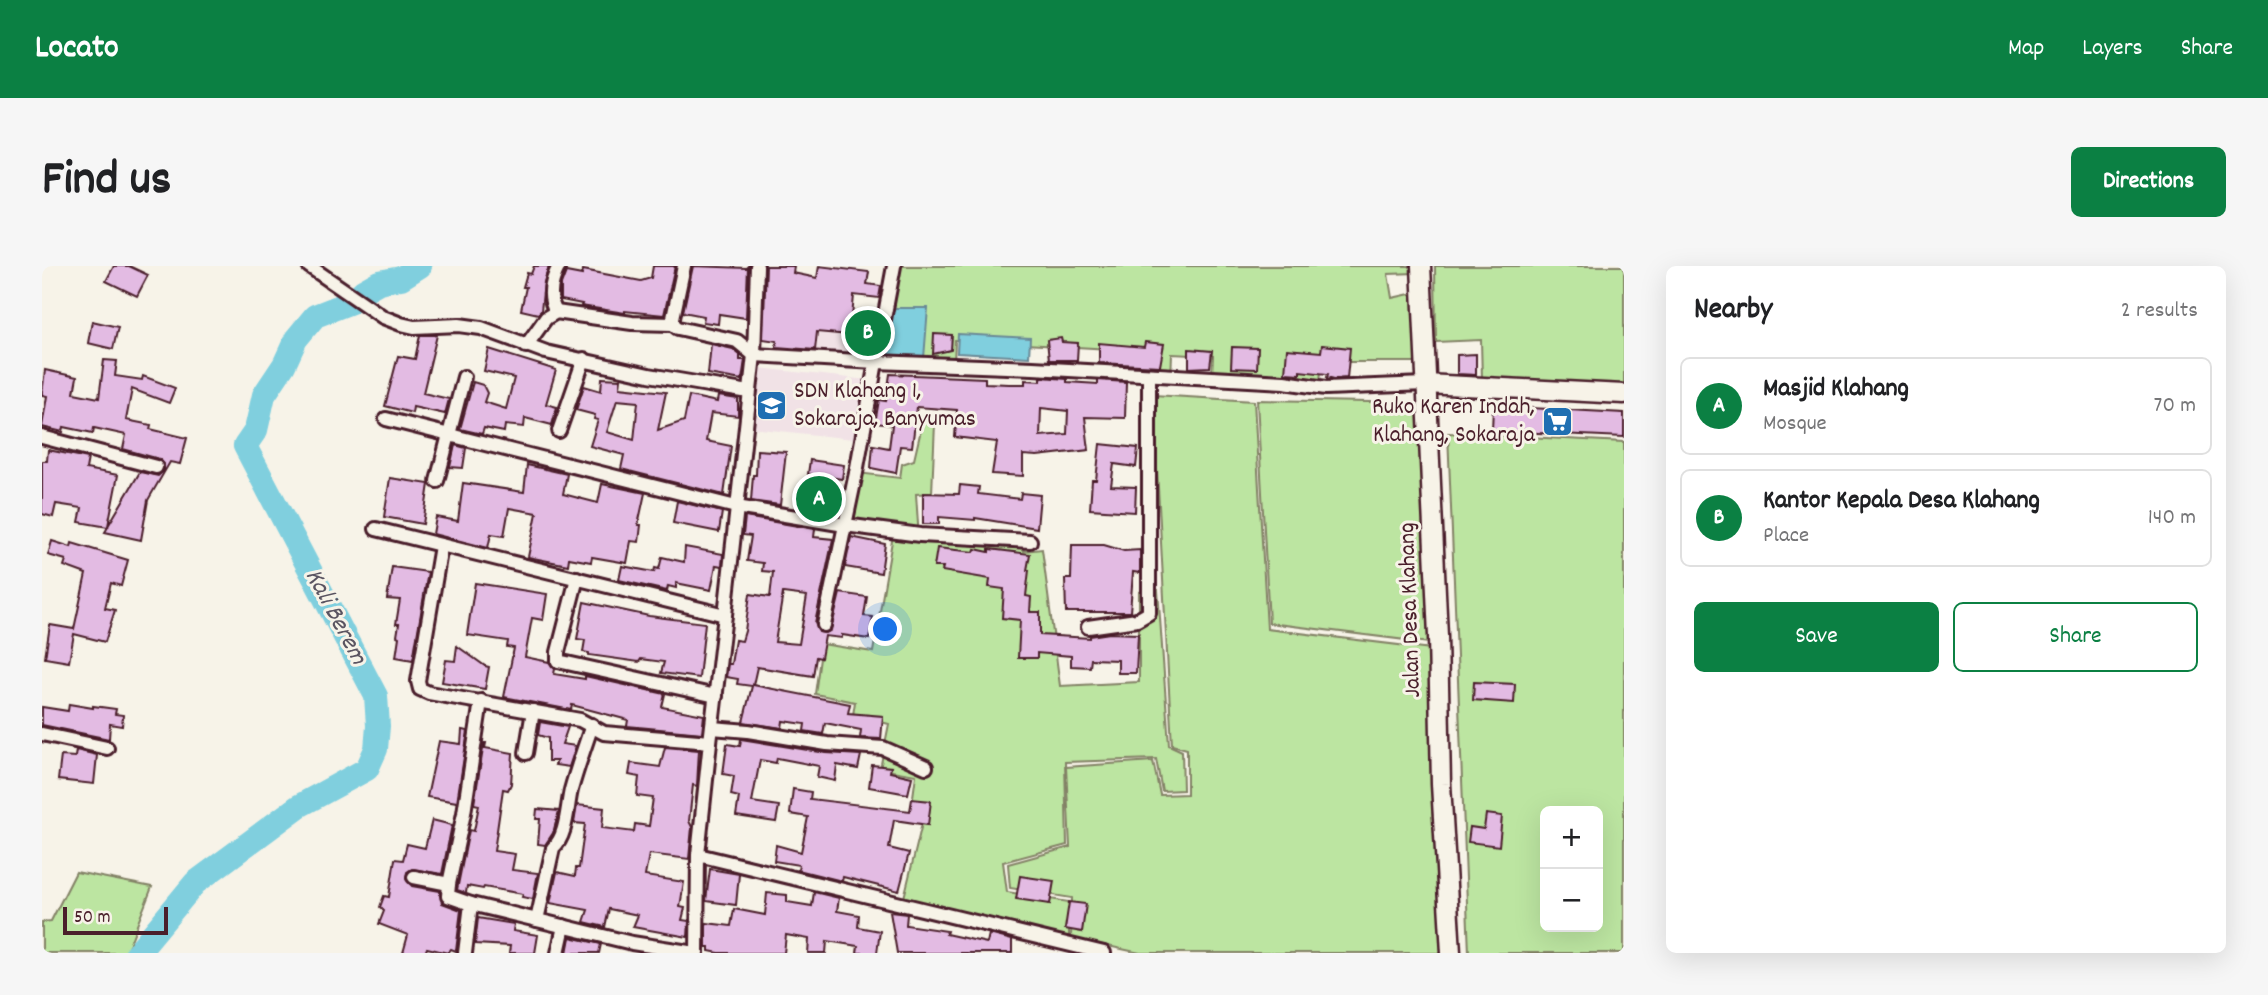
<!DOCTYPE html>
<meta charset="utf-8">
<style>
body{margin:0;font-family:Dekko,sans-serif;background:#f6f6f6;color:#202124}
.controls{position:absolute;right:21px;bottom:21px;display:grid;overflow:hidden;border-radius:10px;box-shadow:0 7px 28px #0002}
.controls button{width:63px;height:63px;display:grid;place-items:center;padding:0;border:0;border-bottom:2px solid #e0e0e0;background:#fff;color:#202124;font:35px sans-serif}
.scale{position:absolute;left:21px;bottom:18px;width:105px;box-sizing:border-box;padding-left:7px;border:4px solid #4a1f2b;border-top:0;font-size:19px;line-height:24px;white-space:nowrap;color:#4a1f2b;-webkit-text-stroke:5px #f7f3e8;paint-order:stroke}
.you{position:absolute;left:844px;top:364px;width:24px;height:24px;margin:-18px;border:5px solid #fff;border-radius:50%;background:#1a73e8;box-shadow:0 0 0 10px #1a73e833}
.badge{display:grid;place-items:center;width:46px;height:46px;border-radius:50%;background:#0b8043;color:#fff;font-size:23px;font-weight:700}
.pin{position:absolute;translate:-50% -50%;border:4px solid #fff;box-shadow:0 2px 7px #0006}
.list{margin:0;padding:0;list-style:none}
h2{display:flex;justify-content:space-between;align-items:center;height:91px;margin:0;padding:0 28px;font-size:30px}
h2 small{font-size:23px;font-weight:400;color:#757577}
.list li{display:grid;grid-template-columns:46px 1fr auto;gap:21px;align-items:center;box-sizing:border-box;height:98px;margin:0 14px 14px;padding:0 14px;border:2px solid #e0e0e0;border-radius:10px}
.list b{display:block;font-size:26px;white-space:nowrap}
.list p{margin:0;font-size:23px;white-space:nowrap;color:#757577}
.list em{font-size:23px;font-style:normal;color:#757577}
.actions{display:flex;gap:14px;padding:21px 28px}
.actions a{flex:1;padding:16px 0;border:2px solid #0b8043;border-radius:10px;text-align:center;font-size:24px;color:#0b8043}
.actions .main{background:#0b8043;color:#fff}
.map{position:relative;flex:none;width:1582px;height:687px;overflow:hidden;border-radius:10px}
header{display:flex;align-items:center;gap:42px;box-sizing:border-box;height:98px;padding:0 35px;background:#0b8043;color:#fff}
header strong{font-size:33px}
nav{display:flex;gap:38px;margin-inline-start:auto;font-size:24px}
.intro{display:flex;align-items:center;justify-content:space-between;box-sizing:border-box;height:168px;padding:0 42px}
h1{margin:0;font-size:49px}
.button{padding:18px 32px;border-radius:10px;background:#0b8043;color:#fff;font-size:24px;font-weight:700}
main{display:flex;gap:42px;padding:0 42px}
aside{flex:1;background:#fff;border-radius:10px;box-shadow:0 7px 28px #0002}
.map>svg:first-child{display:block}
</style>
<header>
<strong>Locato</strong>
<nav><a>Map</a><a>Layers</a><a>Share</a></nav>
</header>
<div class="intro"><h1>Find us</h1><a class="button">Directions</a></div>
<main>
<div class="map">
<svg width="1582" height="687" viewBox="0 0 1582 687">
<rect width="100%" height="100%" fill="#f7f3e8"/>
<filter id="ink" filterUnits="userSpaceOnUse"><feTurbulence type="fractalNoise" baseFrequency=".0143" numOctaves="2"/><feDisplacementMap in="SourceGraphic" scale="14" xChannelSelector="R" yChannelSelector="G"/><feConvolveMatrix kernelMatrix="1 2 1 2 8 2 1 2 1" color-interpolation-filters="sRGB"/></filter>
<g filter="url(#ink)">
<!-- built -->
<g fill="#f1e2e6">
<path d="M759,38L837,49L832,87L753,84Z"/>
<path d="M717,102L826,114L820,174L710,162Z"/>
</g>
<!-- green -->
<g fill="#bce5a1" stroke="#838266" stroke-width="2" fill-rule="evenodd">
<path d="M854,0H1373L1374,7L1346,8L1350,32L1377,26L1380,96H1280L1278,115L1170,110L1171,90L1130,88L1129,113L1104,112L1102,85L913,74L912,97L836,94Z"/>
<path d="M1393,0H1582V121L1440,113L1439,74L1394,76Z"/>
<path d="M1111,129L1212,135L1225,363L1389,383L1406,687H1098L1029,672L1030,632L968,622L966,598L1028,581L1024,501L1111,495L1118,529L1145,528V483L1130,479Z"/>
<path d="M1215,134L1378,137L1388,377L1227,357Z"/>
<path d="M881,155L893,157L890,227L874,228L877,273L979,275L982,285L1000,283L1018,420L1097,416V326L1116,324L1127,479L1140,485L1141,524L1120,525L1114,493L1023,496L1025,579L961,596L965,626L1027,636V677L861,636L884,541L870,538L874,509L838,503L847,458L811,449L813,436L773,428L780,378L831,386L851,269L812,260L816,207L858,212L860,198L872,194Z"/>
<path d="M1406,167L1582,176V687H1427ZM1503,545H1556V661H1503Z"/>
<path d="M34,606L110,621L84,687H0V656L9,655Z"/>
</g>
<!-- water -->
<g fill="#80cfde" stroke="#6a8996" stroke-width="2">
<path d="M846,42H886L882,92L840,91Z"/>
<path d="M916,68L988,72L987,91L915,87Z"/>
</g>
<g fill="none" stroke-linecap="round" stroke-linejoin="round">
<!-- river -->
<path stroke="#80cfde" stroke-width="24" d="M95,687L153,617L257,540L325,503L334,483L336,460L334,430L203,180L214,164L222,129L242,99L254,73L273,50L309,36L321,25L337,16L359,12L378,0"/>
</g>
<!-- building -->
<g fill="#e3bbe3" stroke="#4a1f2b" stroke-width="2" fill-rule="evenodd">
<path d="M72,0H87L106,9L95,30L64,15Z"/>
<path d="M492,0H507L502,16L499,45L496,48L479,44L484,21H481L485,7L489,8Z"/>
<path d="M611,0H633L622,49L583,45V47L539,40L540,38L519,34V19L524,6L540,9L541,4L599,15L609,12Z"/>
<path d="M651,0L704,2L706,0L704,52L677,48L676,58L661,56L662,50L641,46Z"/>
<path d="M724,0H752L751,7L775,12L777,0L827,6L825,18L839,20L837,32L812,29L810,52L833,53L828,81L817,80L818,70L775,66L773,84L734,81L735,75L721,73Z"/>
<path d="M50,55L76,61L71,83L46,77Z"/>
<path d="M892,68L910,69L909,84L891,88Z"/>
<path d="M378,69H395L381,127L407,133L403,148L371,141L370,147L343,140L356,90L373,93Z"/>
<path d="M1019,72L1020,76L1036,77L1035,94H1007L1005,74Z"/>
<path d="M1103,76L1122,78L1118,100L1057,97V77L1102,81Z"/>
<path d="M669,78L691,83L698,89V94H703L700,114L666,108Z"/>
<path d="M1280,79L1308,82L1305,112L1292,113L1285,111L1286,108L1258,105V108L1243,107L1245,83L1279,86Z"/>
<path d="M1190,81L1216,82L1215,103L1189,102Z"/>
<path d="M447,83L514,104L504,138L515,141L510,159L483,152L482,161L463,159L462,166L442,162L440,168L418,163L431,116L441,119L445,127L442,136L464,143L472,112L442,105Z"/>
<path d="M1147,83L1170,85L1168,101L1147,102Z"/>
<path d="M1434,88V109L1415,108V89Z"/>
<path d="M62,94L75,95L73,110L100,114L101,110L133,122L127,137L90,123L84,154L109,159L108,163L145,172L138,198L128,196L106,234L99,274L63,266L66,261L37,256L40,242L14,238L11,251L0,248V195H5L6,184L46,192L44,203L76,209L66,260L98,206L116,210L122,204V198L117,193L81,183L84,169L52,162L51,167L22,161L21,166L0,161L5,130L0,129L3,104L35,111L32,127L57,132Z"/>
<path d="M848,108L943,112V117L967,118H983V114L999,115V111L1025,113V116L1056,118V114L1084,116L1083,152L1043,151L1047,184L995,190L981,189V210L950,208L955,176L913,171L915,144L875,141L870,181L858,180L854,207L829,202L831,179L847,182L850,159L833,157L837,134L844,135ZM999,142L1026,145L1025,168L998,170Z"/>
<path d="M560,112L579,113L578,121L624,126L616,164L642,155L647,130L675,136L676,130L696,133V150L669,147L664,175L689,180L682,229L579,203L582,189L548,180L556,154L552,153L553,149L534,144L542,120L559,125ZM575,134L596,136L592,174L565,166Z"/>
<path d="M1451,140L1582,147V171L1450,165Z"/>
<path d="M1058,178L1096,182L1094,201L1072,198L1069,220L1094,221L1093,246L1048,243L1050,214H1054Z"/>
<path d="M413,179L424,182L421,202L408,201Z"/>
<path d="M715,184L744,186L738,239L709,235L711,209H714Z"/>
<path d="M768,194L802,199L800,213L766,208Z"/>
<path d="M485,199L525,208L521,228L556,237L560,218L603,227L596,259H599L597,276L589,275L585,297L550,291L549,296L527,292L526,299L486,291L495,247L467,242L462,270L449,268L446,282L391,268L394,251L416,255L421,217L482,226Z"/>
<path d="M348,212L387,218L381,258L342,251Z"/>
<path d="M918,219L937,221L936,228L978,233L979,227L998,229L995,262L933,252V254L897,251V258H881V227L917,228Z"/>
<path d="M635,235L680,246L677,266L631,257Z"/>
<path d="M703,251L773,263L772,271L791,273L773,357L777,366L784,367L789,364L798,327L825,331L822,350L831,351L827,373L800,369V372L783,370L779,392L774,391L771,410L715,401L711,419L808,438L806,447L841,450L839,473L818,472L819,464L783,457L781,468L762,465L763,458L741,455L740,462L701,456L710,420L695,418L696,413L684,411L686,398H689L693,374L700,375L703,365L708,328L728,331L731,306L720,305L721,297L705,295L709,270L701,269ZM741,327L765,330L757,378L733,376Z"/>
<path d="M809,271L843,278L839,307L803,301Z"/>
<path d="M10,275L29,281L30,277L86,294L79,320L69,317L63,342L73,344L63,376L32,368L27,396L3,392L8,359L32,363L44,308L22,300L24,294L6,289Z"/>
<path d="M1030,279H1062L1082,285L1098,284V307L1091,306L1088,346H1024L1023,313H1029Z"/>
<path d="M643,281L681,288L680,300L674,299L669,324L634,317V322L626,320L625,325L577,314L580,300L612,306L613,302L617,303L620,291L642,296Z"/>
<path d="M895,282L932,286L933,283L947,286V283L988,288L985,304H987L984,330L989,331L988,346H998V369L1048,372V370L1068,367L1096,368L1094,407H1076V394L1049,393L1048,401L1029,400V390L995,387V392H976L978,354L960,352L962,323L947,321L948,313L900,305L901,301H892Z"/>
<path d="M350,301L386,306L371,394L354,391L357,371L355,370L357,358H354L358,334L345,333Z"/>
<path d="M433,317L505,328L501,354L490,352L483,391L507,396L513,403L512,408L543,413V410L623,428L620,441L662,449L660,467L585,460L586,454L530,439L529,444L462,431L472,382L465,381L466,375L425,369Z"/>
<path d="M542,336L607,350L663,357L657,412L619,407L622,396L599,393L597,396L547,389V387L541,386L543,374L535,373Z"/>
<path d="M415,380L443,400L447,401L443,423L400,416L404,394L413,395Z"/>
<path d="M1432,416L1473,418L1472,437L1431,434Z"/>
<path d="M27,438L51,442V440L74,443L73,448L81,449L80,460L68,458L67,473L0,459V441L26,445Z"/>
<path d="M498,456L526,461L520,478L534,480L527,501L513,499L515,495H506V472L496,469Z"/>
<path d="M420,464L426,465L415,536L385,531L397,475L419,478Z"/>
<path d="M699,473L784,487L819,489L816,503L795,499L793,515L775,511L777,500L735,492L734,497L718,494L710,536L737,540L734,556L694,550L697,531L689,529L692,510L681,508L685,478L698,480Z"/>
<path d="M442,477H444L443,482L471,487L469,518L466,524L461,523L452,585L473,588L470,604L496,607L491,633L480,631L481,628L442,621L441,623L425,620L424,627L415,624L427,564L432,565L437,539L432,538Z"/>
<path d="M623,481L657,484L655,520L651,519L647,555L650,561L647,593L607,588L603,610L642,616L638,641L643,642L640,654L647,655L646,671L591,661L596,649L567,643L563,661L542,656L546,644L508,637L515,606L533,610L534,602H537L543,558L532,557L535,539L562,542L560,562L592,566L593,558L607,560L611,532L595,530L597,511L587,509L589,497L618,501Z"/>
<path d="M34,484L55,489L52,518L16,514L19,490L33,491Z"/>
<path d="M830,499L849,501L848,506L870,511L866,528L827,521Z"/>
<path d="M751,523L769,526L768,533L868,545L870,533L889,535L886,559L852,554L847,582L867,587L857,625L801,611L800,615L756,604L757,599L732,595L734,579L759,586L766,551L748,548Z"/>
<path d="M495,543L517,545L511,567L503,579L496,578L498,553H494Z"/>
<path d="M1444,548L1460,550L1457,580L1426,576L1428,561L1442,563Z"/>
<path d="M390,554L410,559L400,608L370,603L365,606L364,613L370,620L398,625L400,637L419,644L414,685L409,683L406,687L385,682L383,687H361L366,669L337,658L342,645L338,641L342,630L347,631L353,593L361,594L365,578L383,582Z"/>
<path d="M668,603L697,608L694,639L664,635Z"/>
<path d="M978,610L1012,615L1008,638L974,633Z"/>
<path d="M772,626L797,632L795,645L817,649L816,661L838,665L835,687H815L816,680L785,675L784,687H766L767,673L744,669L742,687H677L667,685V681H664V657L689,660L692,643L723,649L725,627L745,629V636L770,640Z"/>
<path d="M1027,636L1044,638L1040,666L1023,663Z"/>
<path d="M848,646L865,648L864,659L905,665L904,668L945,677L947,668L970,674V687H855Z"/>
<path d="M436,652L472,658L471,665L496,669L493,687H467L468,680L433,678Z"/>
<path d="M528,671L559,678L557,687H525Z"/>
</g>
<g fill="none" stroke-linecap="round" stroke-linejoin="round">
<defs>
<g id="street">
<path d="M267,0L341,51L359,58L372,61L417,59L439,62L504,86L607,109L707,126"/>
<path d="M642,0L631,52V58L636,62L695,75L712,89L834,96L814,207L782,359"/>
<path d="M852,0L834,96L991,102L1242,116L1284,122L1383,118"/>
<path d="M514,46C505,31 509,15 517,0"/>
<path d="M484,80L504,52L514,46L590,57L631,58"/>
<path d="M344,153L694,241L803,259L878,269L988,275"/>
<path d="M517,165L542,93"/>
<path d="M0,171L114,201"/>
<path d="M395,215L422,111"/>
<path d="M334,263L683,349L668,476"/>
<path d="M399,280L376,415L378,423L387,427L538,454L562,467L668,476L656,589L655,687"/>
<path d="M535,312L516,386V395L674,430"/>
<path d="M683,349L712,89L715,0"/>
<path d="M1046,361L1095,354L1107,347V109"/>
<path d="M670,462L706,465L785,478L841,482L884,501"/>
<path d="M0,468L65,482"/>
<path d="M484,487L491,445"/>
<path d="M656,589L1062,687"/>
<path d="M372,611L407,618L406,630L429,638L590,677L653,687"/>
<path d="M407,618L422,547L439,435"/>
<path d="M495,654L511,582C525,570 525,541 529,524C535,502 543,480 550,459"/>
<path d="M423,687L429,638"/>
<path d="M516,687L522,660"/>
</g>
<g id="secondary">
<path d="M1379,0L1396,370L1399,518L1409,687"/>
<path d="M1383,118L1582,128"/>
</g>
</defs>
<!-- street casing -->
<use href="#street" stroke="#4a1f2b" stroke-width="18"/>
<!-- secondary casing -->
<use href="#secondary" stroke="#4a1f2b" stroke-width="23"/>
<!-- street -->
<use href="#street" stroke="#f7f3e8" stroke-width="12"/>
<!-- secondary -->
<use href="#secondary" stroke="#f7f3e8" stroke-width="18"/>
</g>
</g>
<!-- icons -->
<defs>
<symbol id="school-square" viewBox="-11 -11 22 22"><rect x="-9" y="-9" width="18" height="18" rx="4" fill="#1f6fb2" stroke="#f7f3e8"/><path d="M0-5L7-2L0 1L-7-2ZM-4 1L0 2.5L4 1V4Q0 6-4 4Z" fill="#fff"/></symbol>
<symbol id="supermarket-square" viewBox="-11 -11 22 22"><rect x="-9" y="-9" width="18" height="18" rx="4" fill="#1f6fb2" stroke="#f7f3e8"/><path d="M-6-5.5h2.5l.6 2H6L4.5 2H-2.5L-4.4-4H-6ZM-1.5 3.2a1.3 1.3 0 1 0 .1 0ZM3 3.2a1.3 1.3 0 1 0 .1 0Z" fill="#fff"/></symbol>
</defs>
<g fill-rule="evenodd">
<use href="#school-square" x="712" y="122" width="35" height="35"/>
<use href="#supermarket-square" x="1498" y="138" width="35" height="35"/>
</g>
<g text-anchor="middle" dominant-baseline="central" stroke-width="6" stroke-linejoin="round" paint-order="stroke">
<!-- poi labels -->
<g font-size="24" fill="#4a1f2b" stroke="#f7f3e8" text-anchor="start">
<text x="752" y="126">SDN Klahang 1,<tspan x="752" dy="28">Sokaraja, Banyumas</tspan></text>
<text x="1493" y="142" text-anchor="end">Ruko Karen Indah,<tspan x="1493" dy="28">Klahang, Sokaraja</tspan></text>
</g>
<!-- street labels -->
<g font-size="24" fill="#4a1f2b" stroke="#f7f3e8">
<text transform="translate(1369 344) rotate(-92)">Jalan Desa Klahang</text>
</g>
<!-- water labels -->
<g font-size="26" font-style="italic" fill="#5a5461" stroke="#f7f3e8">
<text transform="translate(293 351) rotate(62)">Kali Berem</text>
</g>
</g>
</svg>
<div class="controls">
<button>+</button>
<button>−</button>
</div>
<div class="scale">50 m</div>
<div class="you"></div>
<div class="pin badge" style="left:777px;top:233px">A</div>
<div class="pin badge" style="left:826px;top:67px">B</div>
</div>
<aside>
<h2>Nearby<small>2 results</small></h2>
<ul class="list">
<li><span class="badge">A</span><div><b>Masjid Klahang</b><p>Mosque</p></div><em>70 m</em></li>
<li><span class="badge">B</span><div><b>Kantor Kepala Desa Klahang</b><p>Place</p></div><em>140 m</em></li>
</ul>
<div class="actions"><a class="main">Save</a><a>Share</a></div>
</aside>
</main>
